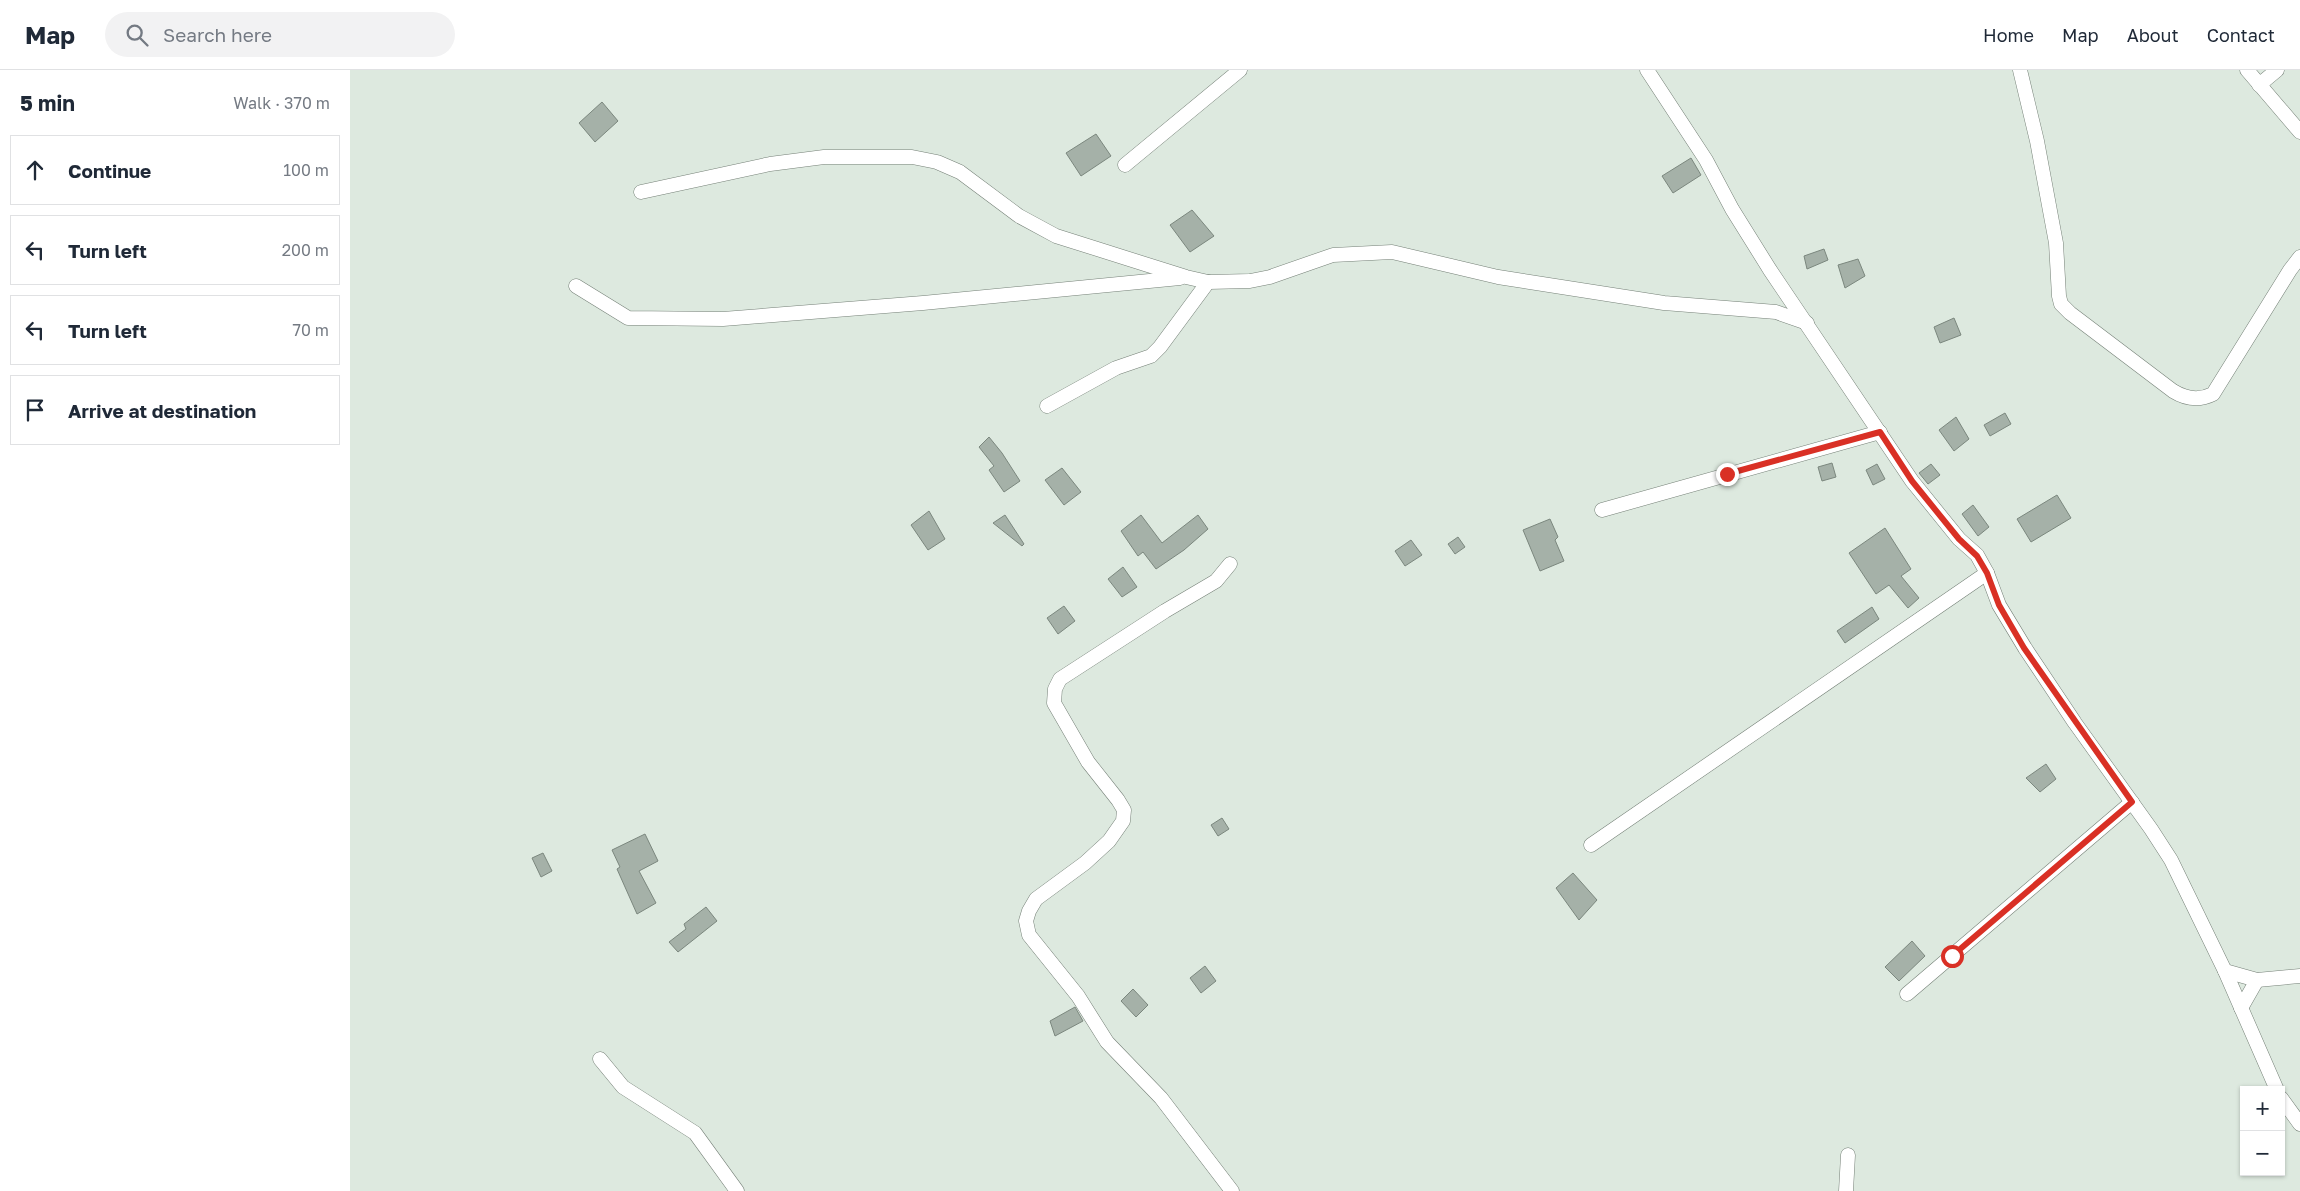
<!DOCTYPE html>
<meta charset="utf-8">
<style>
body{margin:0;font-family:"Golos Text",sans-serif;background:#f2f2f3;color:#1f2937}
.controls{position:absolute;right:15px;bottom:15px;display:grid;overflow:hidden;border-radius:0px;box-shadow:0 1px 4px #0004}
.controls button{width:45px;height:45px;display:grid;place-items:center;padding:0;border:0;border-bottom:1px solid #e0e1e3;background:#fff;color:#1f2937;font:25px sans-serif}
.stop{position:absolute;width:15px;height:15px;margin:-11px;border:4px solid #d93025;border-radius:50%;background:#fff}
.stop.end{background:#d93025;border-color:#fff;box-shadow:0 1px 5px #0008}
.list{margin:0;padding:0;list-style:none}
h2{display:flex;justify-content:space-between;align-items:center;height:65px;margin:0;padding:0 20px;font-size:21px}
h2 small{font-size:16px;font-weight:400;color:#747a83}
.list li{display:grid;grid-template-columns:32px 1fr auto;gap:15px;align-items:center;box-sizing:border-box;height:70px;margin:0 10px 10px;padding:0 10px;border:1px solid #e0e1e3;border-radius:0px}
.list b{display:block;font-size:19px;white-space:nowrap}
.list em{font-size:16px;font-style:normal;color:#747a83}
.icon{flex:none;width:28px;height:28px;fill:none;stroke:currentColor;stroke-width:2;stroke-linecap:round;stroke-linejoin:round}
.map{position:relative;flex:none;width:1950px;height:1121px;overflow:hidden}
header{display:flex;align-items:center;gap:30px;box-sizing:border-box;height:70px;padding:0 25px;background:#fff;border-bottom:1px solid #e0e1e3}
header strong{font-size:24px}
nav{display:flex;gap:28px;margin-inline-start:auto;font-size:18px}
.search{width:350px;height:45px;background:#f2f2f3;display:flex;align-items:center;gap:12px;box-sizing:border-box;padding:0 18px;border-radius:28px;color:#747a83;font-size:19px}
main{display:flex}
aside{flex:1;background:#fff}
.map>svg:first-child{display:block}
</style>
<header>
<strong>Map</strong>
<div class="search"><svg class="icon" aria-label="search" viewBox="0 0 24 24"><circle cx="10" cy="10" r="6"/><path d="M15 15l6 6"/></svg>Search here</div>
<nav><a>Home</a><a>Map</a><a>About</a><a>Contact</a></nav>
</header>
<main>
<aside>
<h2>5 min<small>Walk · 370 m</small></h2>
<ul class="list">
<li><svg class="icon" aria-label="ahead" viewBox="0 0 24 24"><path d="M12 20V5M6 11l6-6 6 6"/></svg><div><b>Continue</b></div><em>100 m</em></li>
<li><svg class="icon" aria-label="left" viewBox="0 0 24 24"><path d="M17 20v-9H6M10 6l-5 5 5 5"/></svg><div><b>Turn left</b></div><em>200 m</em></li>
<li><svg class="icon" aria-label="left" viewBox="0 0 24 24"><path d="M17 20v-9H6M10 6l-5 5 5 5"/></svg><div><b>Turn left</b></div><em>70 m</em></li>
<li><svg class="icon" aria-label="arrive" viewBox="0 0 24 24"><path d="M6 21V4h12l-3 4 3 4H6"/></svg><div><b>Arrive at destination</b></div></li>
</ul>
</aside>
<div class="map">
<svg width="1950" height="1121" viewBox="0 0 1950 1121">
<rect width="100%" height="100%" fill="#dde9df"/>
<!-- building -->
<g fill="#a5b1a8" stroke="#7b877e">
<path d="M252,32L268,51L245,72L229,53Z"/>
<path d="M746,64L761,86L731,106L716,83Z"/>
<path d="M1341,88L1351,105L1323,123L1312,106Z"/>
<path d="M842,140L864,166L840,182L820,155Z"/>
<path d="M1474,179L1478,190L1457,199L1454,186Z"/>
<path d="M1508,189L1515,206L1495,218L1488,195Z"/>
<path d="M1604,248L1611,265L1590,273L1584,257Z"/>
<path d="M1655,343L1661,354L1640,366L1634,355Z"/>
<path d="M1606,347L1619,369L1604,381L1589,360Z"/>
<path d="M639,367L652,383L670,411L654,422L639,400L644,396L629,377Z"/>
<path d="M1482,393L1486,407L1472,411L1468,397Z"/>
<path d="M1527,394L1535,409L1523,415L1516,400Z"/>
<path d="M1581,394L1590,405L1578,414L1569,403Z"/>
<path d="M712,398L731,422L714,435L695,410Z"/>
<path d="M1707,425L1721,448L1681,472L1667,449Z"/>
<path d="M1623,435L1639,457L1628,466L1612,444Z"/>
<path d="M579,441L595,469L578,480L561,455Z"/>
<path d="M655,445L674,474L672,476L643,453Z"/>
<path d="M791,445L812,473L848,445L858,459L834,480L806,499L793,482L788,486L771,461Z"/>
<path d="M1200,449L1208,467L1205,470L1214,491L1190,501L1173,460Z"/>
<path d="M1535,458L1561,499L1551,506L1569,528L1558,538L1539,515L1526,524L1499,483Z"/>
<path d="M1108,467L1115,477L1105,484L1098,474Z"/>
<path d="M1061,470L1072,485L1055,496L1045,481Z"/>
<path d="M773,497L787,517L772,527L758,509Z"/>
<path d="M714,536L725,551L708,564L697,548Z"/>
<path d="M1522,537L1529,549L1495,573L1487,561Z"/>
<path d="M1696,694L1706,709L1690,722L1676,708Z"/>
<path d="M872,748L879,759L868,766L861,755Z"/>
<path d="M295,764L308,791L289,801L306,833L287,844L267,799L270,797L262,780Z"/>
<path d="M193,783L202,801L191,807L182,788Z"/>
<path d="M1223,803L1247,830L1229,850L1206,818Z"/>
<path d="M356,837L367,851L328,882L319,872L336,859L334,854Z"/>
<path d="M1562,871L1575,886L1549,911L1535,897Z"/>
<path d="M855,896L866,911L851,923L840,908Z"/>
<path d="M783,919L798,935L786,947L771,931Z"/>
<path d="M725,937L733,951L705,966L700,951Z"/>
</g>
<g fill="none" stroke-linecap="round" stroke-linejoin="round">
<defs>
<g id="minor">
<path d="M1297,0L1356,90L1382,139L1420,200L1562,411L1609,469L1627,485L1637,503L1649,535L1675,578L1725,653L1801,759L1821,790L1875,901L1927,1020"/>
<path d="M1670,0L1687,71L1706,173L1709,226L1711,234L1720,243L1823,321C1836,329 1849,331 1863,324L1940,200L1950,187"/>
<path d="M1897,0L1950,62"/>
<path d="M1909,15L1927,0"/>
<path d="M775,95L890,0"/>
<path d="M291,122L420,94L474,87H562L587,92L610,102L669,146L706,166L836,207L858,212L900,211L920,207L983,185L1042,182L1148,207L1314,233L1426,242L1457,253"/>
<path d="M226,216L278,248L373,249L573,233L830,208"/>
<path d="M697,336L766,298L801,286L810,277L858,212"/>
<path d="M1252,440L1530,362"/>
<path d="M880,494L866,511L815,541L710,609L705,619L704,633L738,692L768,730L774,740L773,751L759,771L735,793L686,829L679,841L676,851L679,865L728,926L757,972L811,1028L882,1121"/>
<path d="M1241,775L1637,503"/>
<path d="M1875,901L1907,910L1950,906"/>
<path d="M1557,924L1782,732"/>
<path d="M1891,938L1907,910"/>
<path d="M250,989L273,1017L345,1063L387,1121"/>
<path d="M1931,1028L1950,1054"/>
<path d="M1496,1121L1498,1085"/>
</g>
</defs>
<!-- minor casing -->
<use href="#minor" stroke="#758077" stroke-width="15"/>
<!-- minor -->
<use href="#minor" stroke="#fff" stroke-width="14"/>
</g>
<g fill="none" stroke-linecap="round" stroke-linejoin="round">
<!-- route -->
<path stroke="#d93025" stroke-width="6" d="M1377,404L1530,362L1562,411L1609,469L1627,486L1637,503L1649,535L1674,578L1782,732L1602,886"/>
</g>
</svg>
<div class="controls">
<button>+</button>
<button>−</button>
</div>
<div class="stop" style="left:1602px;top:886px"></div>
<div class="stop end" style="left:1377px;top:404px"></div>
</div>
</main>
